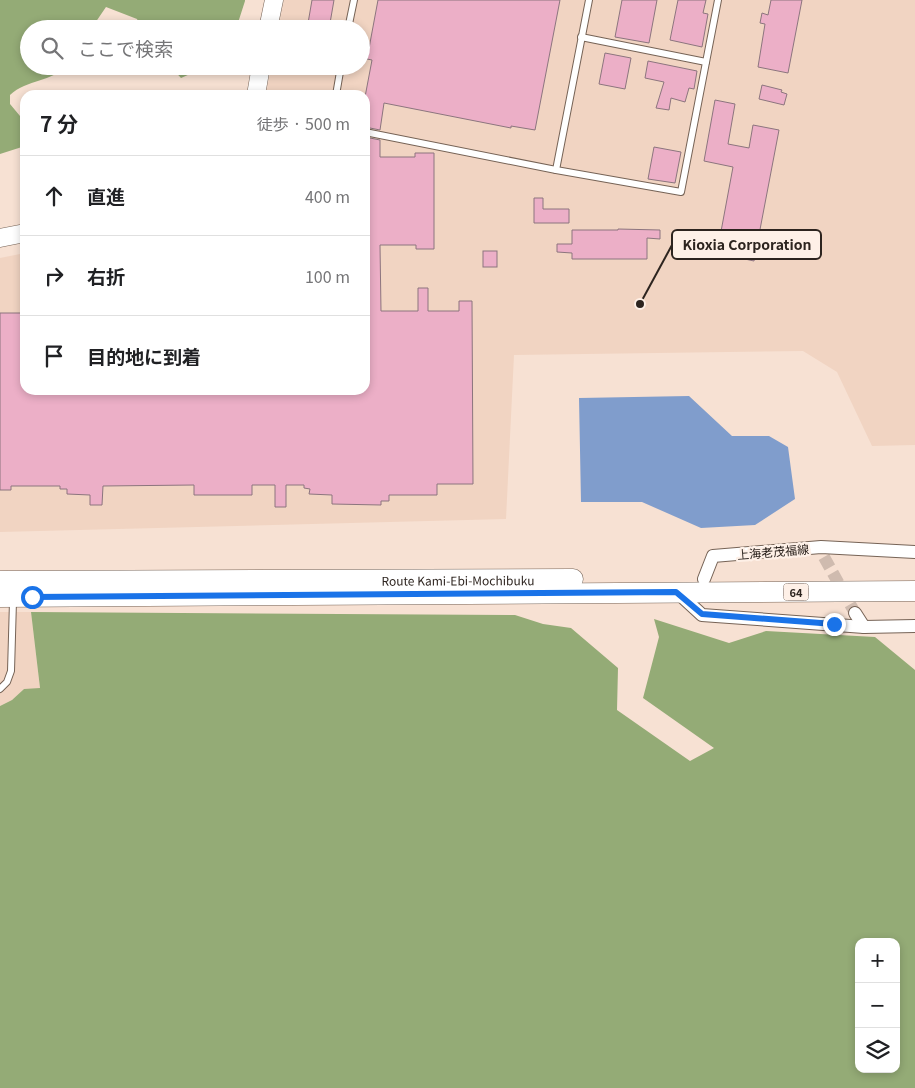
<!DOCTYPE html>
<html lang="ja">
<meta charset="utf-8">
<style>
body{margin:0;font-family:Georgia,"Noto Sans JP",serif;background:#f6f6f6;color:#202124}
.controls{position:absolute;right:15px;bottom:15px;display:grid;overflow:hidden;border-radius:10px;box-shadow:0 2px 8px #0003}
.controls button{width:45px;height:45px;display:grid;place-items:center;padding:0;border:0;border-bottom:1px solid #e0e0e0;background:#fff;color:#202124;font:25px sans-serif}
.stop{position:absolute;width:15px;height:15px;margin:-11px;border:4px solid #1a73e8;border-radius:50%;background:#fff}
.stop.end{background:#1a73e8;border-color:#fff;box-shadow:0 1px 5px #0008}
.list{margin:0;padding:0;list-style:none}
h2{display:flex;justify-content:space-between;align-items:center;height:65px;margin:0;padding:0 20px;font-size:21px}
h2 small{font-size:16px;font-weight:400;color:#757577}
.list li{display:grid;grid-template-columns:32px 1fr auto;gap:15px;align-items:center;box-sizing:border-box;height:80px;padding:0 20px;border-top:1px solid #e0e0e0}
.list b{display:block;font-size:19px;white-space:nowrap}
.list em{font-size:16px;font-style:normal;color:#757577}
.icon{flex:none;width:28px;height:28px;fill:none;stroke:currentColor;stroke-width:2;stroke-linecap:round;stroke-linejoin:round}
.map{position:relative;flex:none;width:915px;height:1088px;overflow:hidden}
.search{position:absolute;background:#fff;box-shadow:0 2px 8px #0003;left:20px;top:20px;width:350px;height:55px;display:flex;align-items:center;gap:12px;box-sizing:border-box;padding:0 18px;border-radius:28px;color:#757577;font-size:19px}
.panel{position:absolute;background:#fff;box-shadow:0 2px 8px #0003;left:20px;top:90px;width:350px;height:305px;border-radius:15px}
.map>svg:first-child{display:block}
</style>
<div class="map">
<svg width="915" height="1088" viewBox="0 0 915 1088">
<rect width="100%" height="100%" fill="#f7e1d3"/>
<!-- built -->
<g fill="#f1d4c2">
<path d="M284,0H915V445L872,446L837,372L803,351L514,355L506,519L0,532V258L25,253V390H365V95H266L271,66H361V29H278Z"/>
<path d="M0,612H31L40,689H24L12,700L0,706Z"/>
</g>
<!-- forest -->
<g fill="#94ab76" fill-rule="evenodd">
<path d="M0,0H245V1L236,29H141L137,19L106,7L91,29H29V66H65C53,82 27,79 10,95V104L25,122V146L0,154Z"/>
<path d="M170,66H208L181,78Z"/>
<path d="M31,612L515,615L543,624L571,628L618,668L617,710L690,761L714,748L643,698L659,637L654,619L729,643L766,631L875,637L915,670V1088H0V706L12,700L24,689L40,688ZM859,942H896V1069H859Z"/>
</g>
<!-- water -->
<path fill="#809dcc" d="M689,396L732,436H769L788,447L795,499L755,525L701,528L642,502H581L579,398Z"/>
<!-- building -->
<g fill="#ecafc7" stroke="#8c757e">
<path d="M312,0H334L329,29H307Z"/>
<path d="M378,0H560L535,130L511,126V128L384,103L380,130L365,127V97L372,60L367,59Z"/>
<path d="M622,0H657L649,43L615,37Z"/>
<path d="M678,0H706L703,13L708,14L702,47L670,40Z"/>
<path d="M771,0H802L788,73L758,67L765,24L760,23L762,13L768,15Z"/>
<path d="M605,53L631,58L625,89L599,84Z"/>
<path d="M648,61L697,71L694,89L689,88L685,102L671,98L669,110L656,108L664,82L645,78Z"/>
<path d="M762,85L782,90L781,92L787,94L784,105L759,99Z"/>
<path d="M715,100L735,104L728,144L749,148L753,125L779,130L754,261L717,253L733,167L704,161Z"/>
<path d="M365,137L380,140V157H415V153H434V249H416V245H380L381,311H418V288H428V311H459V301H472L473,484H437V495H389V501H381V505L332,504V495L309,494L310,489L304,488V485H286V507H275V485H252V495H194V485L103,486L102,505H90V495L67,494V489H60V486H11V490H0V313H25V390H365Z"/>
<path d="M654,147L681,152L675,183L648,179Z"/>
<path d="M534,198H543V209H569V223H534Z"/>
<path d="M618,229L660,230V239L647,238V259H572V253L557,252V244H572V230H618Z"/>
<rect x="483" y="251" width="14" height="16"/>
</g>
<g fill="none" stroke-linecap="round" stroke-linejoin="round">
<!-- street-tunnel -->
<path stroke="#cfbbaf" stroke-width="12" stroke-dasharray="12 6" stroke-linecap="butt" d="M824,557L855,613"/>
<defs>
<g id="lane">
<path d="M348,29L354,0"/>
<path d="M581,37L706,62"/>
<path d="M336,95L341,66"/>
<path d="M365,132L556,170L681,192L718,0"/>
<path d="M556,170L589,0"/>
<path d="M0,689L7,682L11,671L13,601"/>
</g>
<g id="street">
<path d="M704,579L713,556L821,547L915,552"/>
<path d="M677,592L702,615L864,627L915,626"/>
<path d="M855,613L864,627"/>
</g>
<g id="secondary">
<path d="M268,29L274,0"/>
<path d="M256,95L261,66"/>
<path d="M0,238L25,233"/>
</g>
<g id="primary">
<path id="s1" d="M0,581L573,579"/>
<path d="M0,597L915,591"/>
</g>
</defs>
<!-- lane casing -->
<use href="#lane" stroke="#766356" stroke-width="8"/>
<!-- street casing -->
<use href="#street" stroke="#766356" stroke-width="14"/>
<!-- secondary casing -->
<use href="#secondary" stroke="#766356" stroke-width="19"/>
<!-- primary casing -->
<use href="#primary" stroke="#766356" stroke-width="21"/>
<!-- lane -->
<use href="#lane" stroke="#fff" stroke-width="6"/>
<!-- street -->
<use href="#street" stroke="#fff" stroke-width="12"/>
<!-- secondary -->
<use href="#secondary" stroke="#fff" stroke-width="18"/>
<!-- primary -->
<use href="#primary" stroke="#fff" stroke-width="20"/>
</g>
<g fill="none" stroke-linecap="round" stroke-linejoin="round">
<!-- route -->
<path stroke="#1a73e8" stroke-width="6" d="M32,597L676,592L702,614L834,624"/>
</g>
<g text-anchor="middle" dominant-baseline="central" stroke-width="4.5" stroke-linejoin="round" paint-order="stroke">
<!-- shield labels -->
<rect fill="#fef0e7" stroke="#6c615b" stroke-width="1" x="783.5" y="583.5" width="25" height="17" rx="4"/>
<g font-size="11" font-weight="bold" fill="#2d241f">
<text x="796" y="592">64</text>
</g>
<!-- street labels -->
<g font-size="12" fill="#2d241f" stroke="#fef0e7">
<text transform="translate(773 551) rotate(-5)">上海老茂福線</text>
<text stroke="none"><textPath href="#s1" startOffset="458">Route Kami-Ebi-Mochibuku</textPath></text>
</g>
</g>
<!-- callouts -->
<path fill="none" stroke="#2d241f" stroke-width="2" d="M640 304L672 245"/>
<circle fill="#2d241f" stroke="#fef0e7" stroke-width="2" cx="640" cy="304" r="5"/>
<rect fill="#fef0e7" stroke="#2d241f" stroke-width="2" x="672" y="230" width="149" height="29" rx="5"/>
<g font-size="14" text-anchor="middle" font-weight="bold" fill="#2d241f">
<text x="747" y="250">Kioxia Corporation</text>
</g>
</svg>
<div class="controls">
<button>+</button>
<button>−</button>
<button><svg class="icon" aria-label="layers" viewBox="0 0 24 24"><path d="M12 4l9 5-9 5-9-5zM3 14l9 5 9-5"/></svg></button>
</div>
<div class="stop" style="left:32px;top:597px"></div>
<div class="stop end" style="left:834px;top:624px"></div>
<div class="search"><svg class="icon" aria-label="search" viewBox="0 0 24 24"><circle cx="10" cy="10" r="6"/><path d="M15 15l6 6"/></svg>ここで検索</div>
<section class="panel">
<h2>7 分<small>徒歩 · 500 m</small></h2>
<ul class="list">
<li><svg class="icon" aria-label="ahead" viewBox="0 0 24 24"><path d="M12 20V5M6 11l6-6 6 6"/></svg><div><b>直進</b></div><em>400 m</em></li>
<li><svg class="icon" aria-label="right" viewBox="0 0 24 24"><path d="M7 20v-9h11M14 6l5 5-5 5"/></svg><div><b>右折</b></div><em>100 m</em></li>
<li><svg class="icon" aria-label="arrive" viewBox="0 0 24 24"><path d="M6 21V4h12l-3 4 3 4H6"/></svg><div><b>目的地に到着</b></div></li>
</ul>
</section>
</div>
